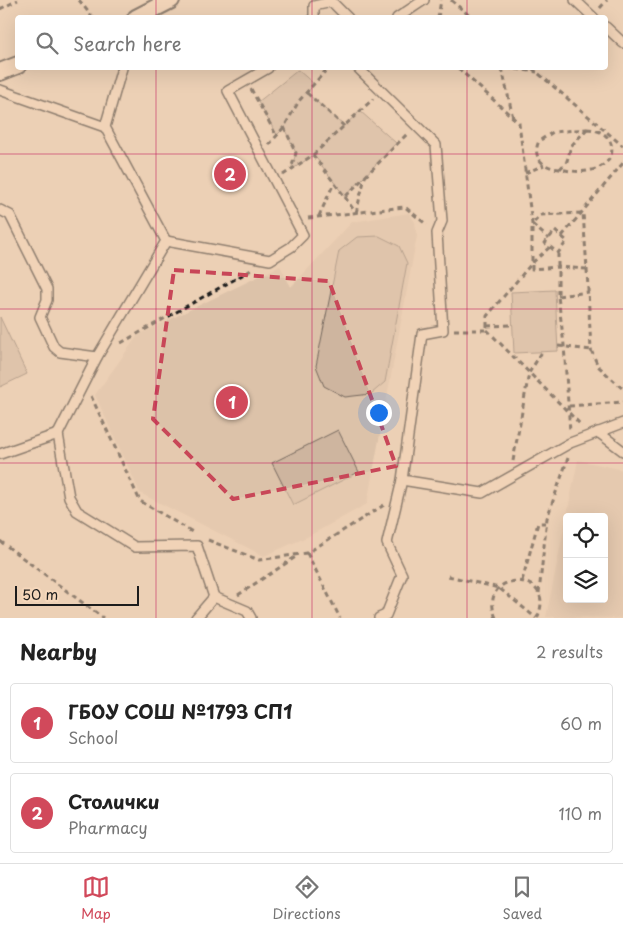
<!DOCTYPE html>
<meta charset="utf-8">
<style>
body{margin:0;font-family:"Playpen Sans",sans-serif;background:#f2f2f2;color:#222}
.controls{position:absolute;right:15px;bottom:15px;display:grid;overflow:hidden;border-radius:5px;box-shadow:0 5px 20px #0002}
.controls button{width:45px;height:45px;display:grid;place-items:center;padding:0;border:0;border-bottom:1px solid #e0e0e0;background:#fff;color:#222;font:25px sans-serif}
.scale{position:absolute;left:15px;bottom:12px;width:124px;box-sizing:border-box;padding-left:5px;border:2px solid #1c1c1c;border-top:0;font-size:14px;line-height:18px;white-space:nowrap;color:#1c1c1c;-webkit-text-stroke:4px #f5d7bb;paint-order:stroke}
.you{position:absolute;left:378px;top:412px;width:18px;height:18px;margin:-12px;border:4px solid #fff;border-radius:50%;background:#1a73e8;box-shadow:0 0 0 8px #1a73e833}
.badge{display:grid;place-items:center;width:32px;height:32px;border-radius:50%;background:#d1495b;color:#fff;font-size:16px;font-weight:700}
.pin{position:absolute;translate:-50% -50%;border:2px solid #fff;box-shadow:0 1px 5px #0006}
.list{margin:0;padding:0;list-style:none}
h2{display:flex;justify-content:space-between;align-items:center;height:65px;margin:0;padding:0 20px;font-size:21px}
h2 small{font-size:16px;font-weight:400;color:#767676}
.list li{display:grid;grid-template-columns:32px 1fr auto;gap:15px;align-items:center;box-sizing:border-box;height:80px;margin:0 10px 10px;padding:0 10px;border:1px solid #e0e0e0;border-radius:5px}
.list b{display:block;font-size:19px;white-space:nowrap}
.list p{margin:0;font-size:16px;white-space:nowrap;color:#767676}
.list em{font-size:16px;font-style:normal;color:#767676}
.icon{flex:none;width:28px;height:28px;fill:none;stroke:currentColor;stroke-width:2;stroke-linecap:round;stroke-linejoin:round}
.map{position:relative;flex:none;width:623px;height:618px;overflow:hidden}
.search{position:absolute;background:#fff;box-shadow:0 5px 20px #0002;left:15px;right:15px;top:15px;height:55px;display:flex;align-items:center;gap:12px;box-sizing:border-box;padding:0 18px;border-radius:5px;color:#767676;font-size:19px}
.sheet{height:245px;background:#fff}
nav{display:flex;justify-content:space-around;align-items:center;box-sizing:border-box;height:70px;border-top:1px solid #e0e0e0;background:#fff;font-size:14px;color:#767676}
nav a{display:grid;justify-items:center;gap:2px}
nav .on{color:#d1495b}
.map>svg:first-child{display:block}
</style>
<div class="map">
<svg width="623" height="618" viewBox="0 0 623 618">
<rect width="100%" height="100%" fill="#ecd0b5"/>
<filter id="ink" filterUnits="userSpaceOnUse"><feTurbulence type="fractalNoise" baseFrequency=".02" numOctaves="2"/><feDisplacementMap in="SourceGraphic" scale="10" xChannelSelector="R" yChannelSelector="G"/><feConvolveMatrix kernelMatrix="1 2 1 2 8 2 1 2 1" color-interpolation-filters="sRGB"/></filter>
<g filter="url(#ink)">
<!-- built -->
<g fill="#dcc2a9" fill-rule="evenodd">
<path d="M409,213L415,222L417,236L367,504L307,537L264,556L140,493L95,395L138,335L280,266L291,287L352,222Z"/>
<path d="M578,460L623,470V618L546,617ZM567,517H604V599H567Z"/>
</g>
<!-- green -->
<g fill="#ceb59f" stroke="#75685e">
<path d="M298,70L314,84L307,93L344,126L360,111L396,143L345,197L314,155L291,170L296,153L284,128L277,135L258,102Z"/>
<path d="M379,236L399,246L407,263L385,382L371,394L345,397L324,386L316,366L339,251L357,237Z"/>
<path d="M555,290L558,351L514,353L511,292Z"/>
<path d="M0,317L27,374L0,387Z"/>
<path d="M338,430L359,472L293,505L272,463Z"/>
</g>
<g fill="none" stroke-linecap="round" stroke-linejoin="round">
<defs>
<g id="service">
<path d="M575,0L594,18"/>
<path d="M314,18V6L332,2L348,18"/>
<path d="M397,18L424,0"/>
<path d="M606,27L623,43"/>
<path d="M358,68L436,145L442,221L437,233L443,330L422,334L402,480L482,493L570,443L623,423"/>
<path d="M0,90L105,127"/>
<path d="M0,210L10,215L47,289V300L40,317L54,347L60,352L97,357"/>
<path d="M166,241L270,260L291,247L303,235L228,91L268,68"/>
<path d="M598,432L623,451"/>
<path d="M58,434L69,497L77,511L135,547L197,546L214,597L196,618"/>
<path d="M0,454L58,434L97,357L166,241L105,127L122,68"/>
<path d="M214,597L247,611L251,618"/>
<path d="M379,618L386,615L402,575L387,543L402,480"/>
</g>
<g id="minor">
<path d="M136,18L171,0"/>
<path d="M0,72L18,65"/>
</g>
</defs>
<!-- service casing -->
<use href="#service" stroke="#1c1c1c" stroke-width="12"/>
<!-- minor casing -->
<use href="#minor" stroke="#1c1c1c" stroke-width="20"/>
<!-- path -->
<g stroke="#1c1c1c" stroke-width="3" stroke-dasharray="5 4" stroke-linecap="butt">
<path d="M79,0L93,18"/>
<path d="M451,0L472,18"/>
<path d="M600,8L607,0"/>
<path d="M0,9L18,0"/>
<path d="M438,18L441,0"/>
<path d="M458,68L519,123L532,224V269L558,267L587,269L583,213L541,215L532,224L549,239"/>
<path d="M502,68L513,118"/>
<path d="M507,68L537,72"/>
<path d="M532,68L623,146"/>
<path d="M251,89L275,133"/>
<path d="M307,93L344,126"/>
<path d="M284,127L296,153L291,169"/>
<path d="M587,129C604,130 615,139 611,157C599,174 578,173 560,169L567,161L571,146Z"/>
<path d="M269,145L284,127L299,101L328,68"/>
<path d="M313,155L373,99"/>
<path d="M560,169C544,168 531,158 539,141L553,132L587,129"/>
<path d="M525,173L544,165"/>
<path d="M283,175L313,155L345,197L408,133"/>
<path d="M345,197L355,212"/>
<path d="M356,213L365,177"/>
<path d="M319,216L334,183"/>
<path d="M308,218L405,207L427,225"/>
<path d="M555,231L567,241L558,253L545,243Z"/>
<path d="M562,236L623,163"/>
<path d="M558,253V296L564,345L570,432"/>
<path d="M587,269L591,350L598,366L623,389"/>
<path d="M558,296L589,292"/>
<path d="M487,326L512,325"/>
<path d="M454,330H487V316L532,263L550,247"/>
<path d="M487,330L582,426"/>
<path d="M121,343L253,269"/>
<path d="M558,346L591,350"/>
<path d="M91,396L140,501L194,533"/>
<path d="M569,406L623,402"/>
<path d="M513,461L529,373L542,352"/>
<path d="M208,540L259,560L307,553L384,505"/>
<path d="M0,541L103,618"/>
<path d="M307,553L340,618"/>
<path d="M448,576L499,588L536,618"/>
<path d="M522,581L538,523H546"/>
<path d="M539,593L547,518L568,458"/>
<path d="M238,595L297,556"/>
<path d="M496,618C475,568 560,570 537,618"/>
</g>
<!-- service -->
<use href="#service" stroke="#f5d7bb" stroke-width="9"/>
<!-- minor -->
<use href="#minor" stroke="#f5d7bb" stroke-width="16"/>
</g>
</g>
<!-- marked area -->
<path d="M0 0H623V618H0ZM174,270L329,281L396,466L233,499L153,419Z" fill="#ecd0b5" fill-opacity=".55" fill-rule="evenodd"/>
<path fill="none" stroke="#c84758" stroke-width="4" stroke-dasharray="10 6" stroke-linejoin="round" d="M174,270L329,281L396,466L233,499L153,419Z"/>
<!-- grid -->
<path fill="none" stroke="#c2185b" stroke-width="1" stroke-opacity="0.55" d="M156,0V18M312,0V18M467,0V18M156,68V618M312,68V618M467,68V618M0,154H623M0,309H623M0,463H623"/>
</svg>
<div class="controls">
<button><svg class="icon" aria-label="locate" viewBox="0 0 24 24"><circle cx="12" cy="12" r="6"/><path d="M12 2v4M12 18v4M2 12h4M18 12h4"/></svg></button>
<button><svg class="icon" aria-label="layers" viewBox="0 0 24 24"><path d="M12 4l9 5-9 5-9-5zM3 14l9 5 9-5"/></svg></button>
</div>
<div class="scale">50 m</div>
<div class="you"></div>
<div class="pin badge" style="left:232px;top:402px">1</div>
<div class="pin badge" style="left:230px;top:174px">2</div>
<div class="search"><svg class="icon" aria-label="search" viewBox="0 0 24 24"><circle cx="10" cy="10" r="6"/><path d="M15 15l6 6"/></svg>Search here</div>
</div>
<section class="sheet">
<h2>Nearby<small>2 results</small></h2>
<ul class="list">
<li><span class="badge">1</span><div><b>ГБОУ СОШ №1793 СП1</b><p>School</p></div><em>60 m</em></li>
<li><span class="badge">2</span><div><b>Столички</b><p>Pharmacy</p></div><em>110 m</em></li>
</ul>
</section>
<nav>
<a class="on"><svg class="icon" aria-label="map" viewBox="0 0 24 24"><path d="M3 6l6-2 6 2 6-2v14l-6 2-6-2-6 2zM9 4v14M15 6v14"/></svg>Map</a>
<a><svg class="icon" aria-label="directions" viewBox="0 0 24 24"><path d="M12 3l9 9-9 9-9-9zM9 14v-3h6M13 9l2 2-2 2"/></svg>Directions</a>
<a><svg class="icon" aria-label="saved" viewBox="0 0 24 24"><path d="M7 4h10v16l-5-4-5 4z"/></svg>Saved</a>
</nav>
